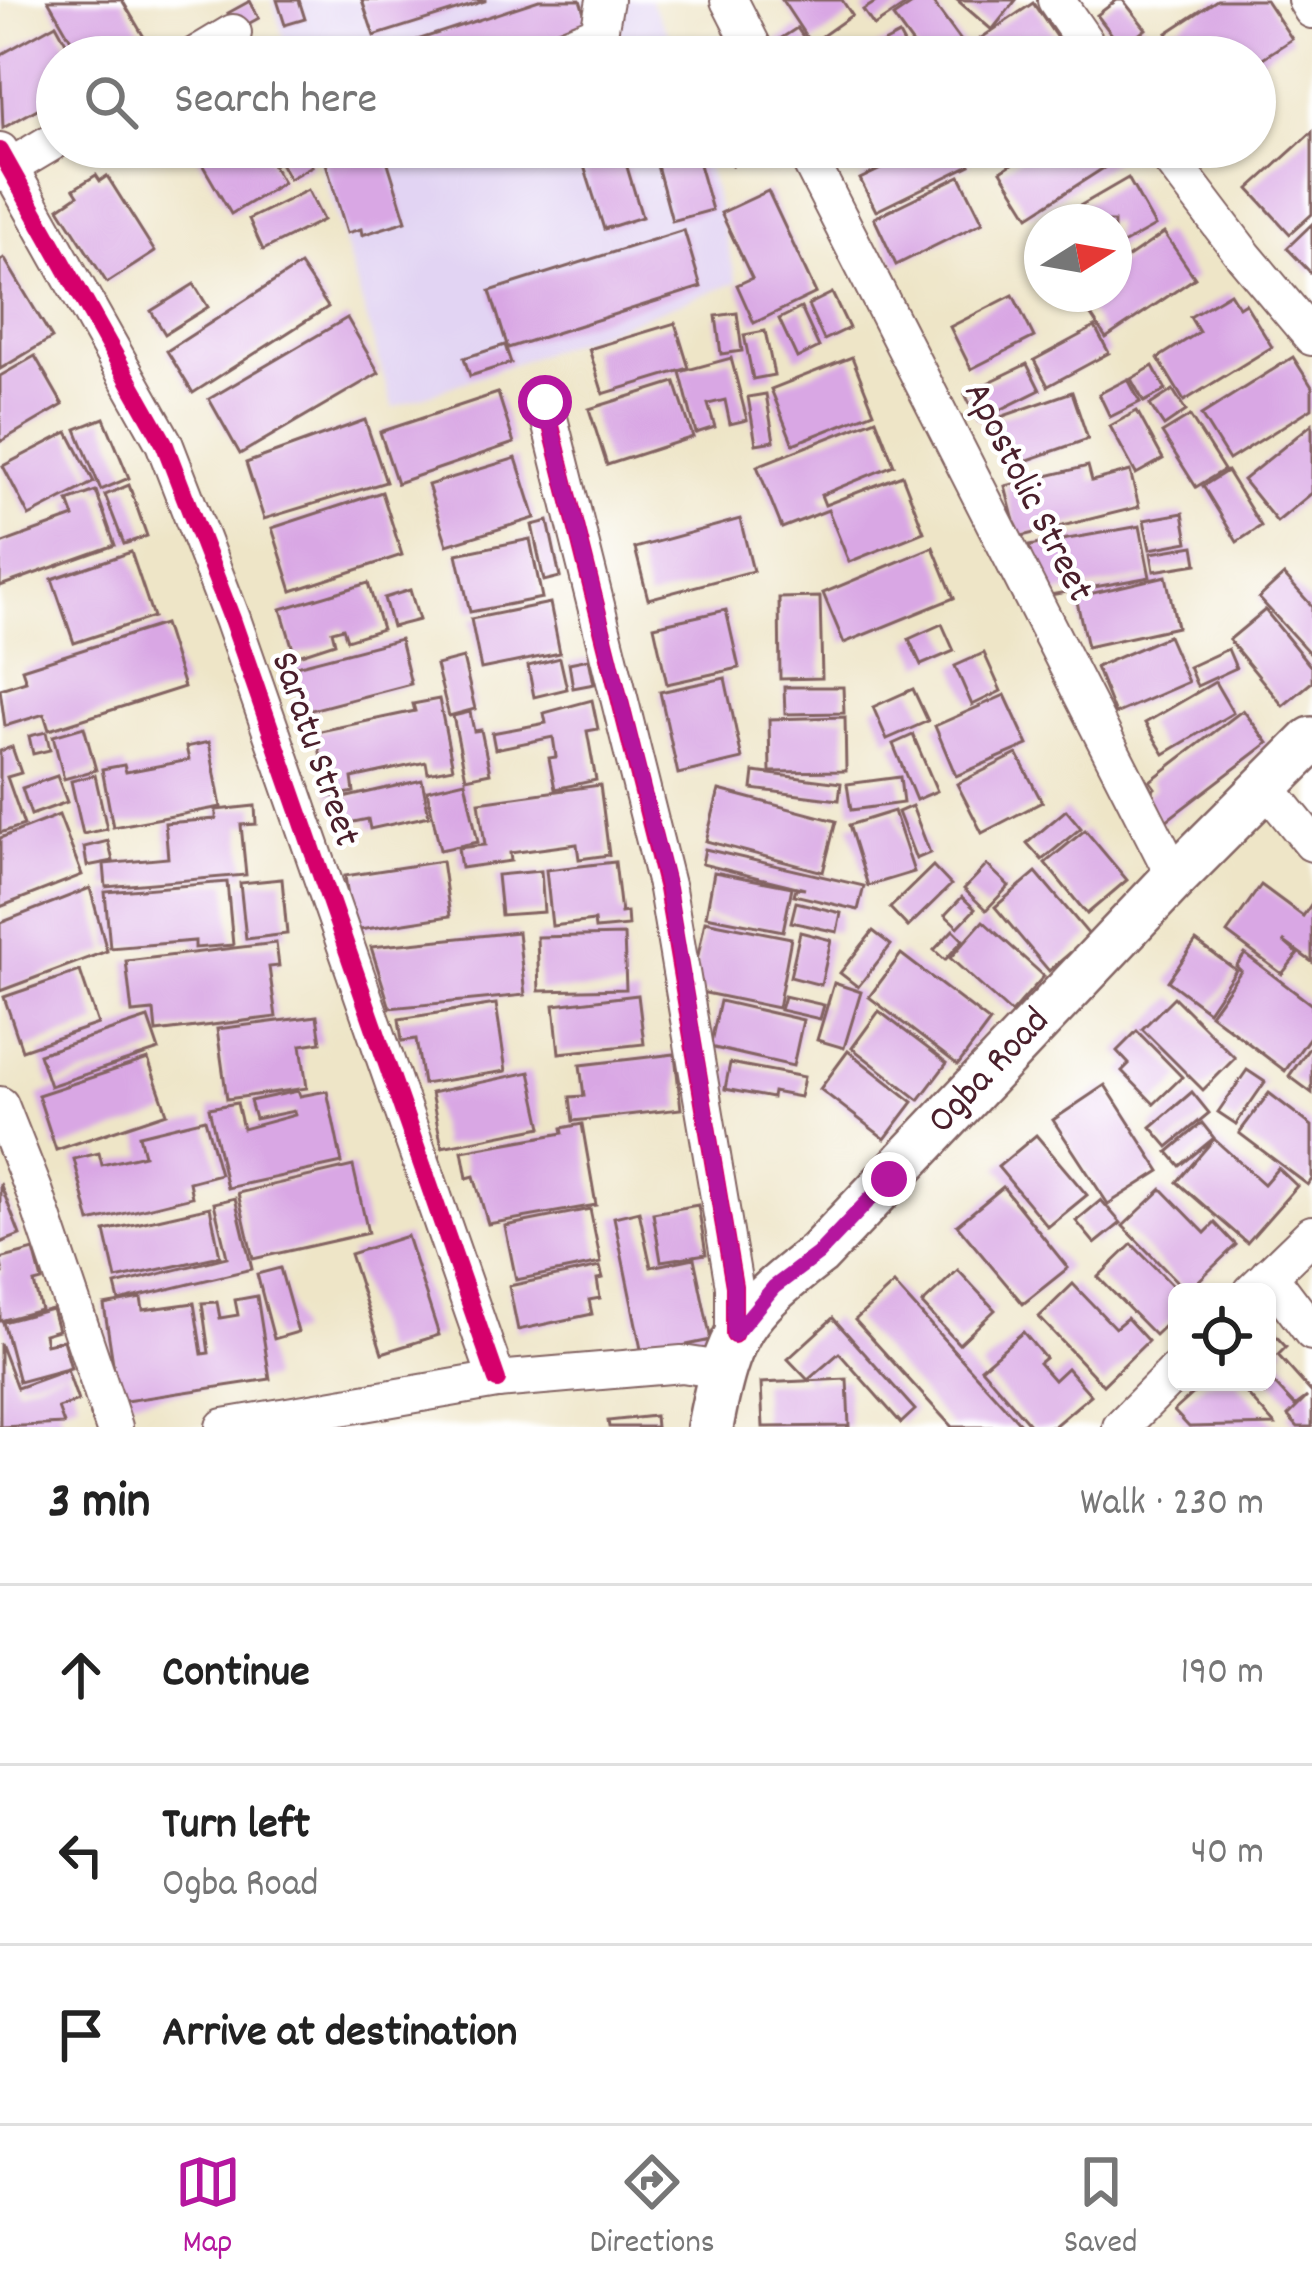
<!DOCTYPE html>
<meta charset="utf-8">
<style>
body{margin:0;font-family:Dekko,sans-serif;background:#f6f6f6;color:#222}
.controls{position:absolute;right:36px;bottom:36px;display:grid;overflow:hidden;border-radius:18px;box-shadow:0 3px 9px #0004}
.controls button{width:108px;height:108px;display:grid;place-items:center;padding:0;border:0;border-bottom:3px solid #e0e0e0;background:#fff;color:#222;font:60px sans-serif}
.compass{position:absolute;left:1024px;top:204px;width:108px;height:108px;border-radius:50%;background:#fff;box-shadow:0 3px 9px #0004;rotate:79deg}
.stop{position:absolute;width:36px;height:36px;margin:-27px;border:9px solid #b5179e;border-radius:50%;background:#fff}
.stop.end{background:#b5179e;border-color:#fff;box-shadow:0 3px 12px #0008}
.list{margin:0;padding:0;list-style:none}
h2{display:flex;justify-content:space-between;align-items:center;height:156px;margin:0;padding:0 48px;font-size:51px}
h2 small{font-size:39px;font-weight:400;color:#767676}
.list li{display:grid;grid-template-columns:78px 1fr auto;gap:36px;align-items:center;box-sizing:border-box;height:180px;padding:0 48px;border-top:3px solid #e0e0e0}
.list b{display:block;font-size:45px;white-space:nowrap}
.list p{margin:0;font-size:39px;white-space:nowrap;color:#767676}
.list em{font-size:39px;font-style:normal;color:#767676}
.icon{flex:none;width:66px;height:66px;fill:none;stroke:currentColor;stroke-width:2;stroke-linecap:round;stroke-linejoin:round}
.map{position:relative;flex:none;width:1312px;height:1427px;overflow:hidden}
.search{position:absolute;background:#fff;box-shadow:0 3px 9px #0004;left:36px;right:36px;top:36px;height:132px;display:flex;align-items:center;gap:30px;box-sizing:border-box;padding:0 42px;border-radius:66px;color:#767676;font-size:45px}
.sheet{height:696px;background:#fff}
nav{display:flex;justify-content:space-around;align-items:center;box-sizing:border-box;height:168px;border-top:3px solid #e0e0e0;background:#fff;font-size:33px;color:#767676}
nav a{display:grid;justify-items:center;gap:6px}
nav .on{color:#b5179e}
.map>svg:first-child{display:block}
</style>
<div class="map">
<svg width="1312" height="1427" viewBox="0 0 1312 1427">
<rect width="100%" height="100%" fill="#fff"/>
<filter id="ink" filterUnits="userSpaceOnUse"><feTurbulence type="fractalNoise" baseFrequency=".00833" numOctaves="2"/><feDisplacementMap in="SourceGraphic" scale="24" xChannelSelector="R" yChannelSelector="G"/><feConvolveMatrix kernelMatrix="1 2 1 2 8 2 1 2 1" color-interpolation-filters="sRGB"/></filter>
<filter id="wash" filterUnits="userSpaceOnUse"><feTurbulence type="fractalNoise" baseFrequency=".004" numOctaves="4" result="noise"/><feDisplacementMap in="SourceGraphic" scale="48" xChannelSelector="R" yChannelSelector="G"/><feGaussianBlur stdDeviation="2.7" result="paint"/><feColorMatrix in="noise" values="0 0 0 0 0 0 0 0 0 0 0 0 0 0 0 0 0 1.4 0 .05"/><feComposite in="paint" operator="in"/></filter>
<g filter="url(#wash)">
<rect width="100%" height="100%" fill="#eee5c7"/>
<!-- built -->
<g fill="#e2d4f3">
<path d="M272,0H650L681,57H289Z"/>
<path d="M316,147H703L737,282L393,408Z"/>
</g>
<g id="blocks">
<!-- building -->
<g fill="#d9a7e4">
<path d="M48,0H122L144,37L110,57H81Z"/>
<path d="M277,0H299L305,19L285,25Z"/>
<path d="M362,0H485V1L374,36Z"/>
<path d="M539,0H580L590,31L512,57H402L399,46Z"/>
<path d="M782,0H842L852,15L811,44Z"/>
<path d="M879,0H913L874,26L863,10Z"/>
<path d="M918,0H931L964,45L947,57H922L893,17Z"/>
<path d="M957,0H1016L992,30Z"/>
<path d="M1117,0H1123L1146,29L1122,48L1097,15Z"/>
<path d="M1217,0H1266L1292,39L1255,63V57H1183L1167,33Z"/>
<path d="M250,1L259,18L237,30L228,13Z"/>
<path d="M1033,3L1061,44L1043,57H975L968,47Z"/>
<path d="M56,24L74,57H57V98L3,128L0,55Z"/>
<path d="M797,28L817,57H783L774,43Z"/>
<path d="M899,35L911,57H857Z"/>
<path d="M1144,38L1151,47L1162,39L1177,57H1121Z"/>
<path d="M720,40L728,57H683Z"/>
<path d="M1312,132V214L1290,234L1249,189Z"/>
<path d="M192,147H262L283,183L231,214Z"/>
<path d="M271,147H301L312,166L289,179Z"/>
<path d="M321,147H383L406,221L362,235L361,229L347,233Z"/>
<path d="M578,147H621L642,217L604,229Z"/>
<path d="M652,147H694L712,210L672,221Z"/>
<path d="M724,147H771L732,165Z"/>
<path d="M854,147H911L865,169Z"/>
<path d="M927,147H961L970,165L876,211L860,179Z"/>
<path d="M1038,147H1107L1116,160L1029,216L1001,171Z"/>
<path d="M96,175L100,181L107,176L155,252L107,283L59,208L78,195L74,189Z"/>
<path d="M960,176L983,222L896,265L874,218Z"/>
<path d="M1128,178L1155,226L1114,249V222H1052Z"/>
<path d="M308,190L323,220L263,250L249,219Z"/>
<path d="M768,191L816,293L754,323L737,285L752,278L721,213Z"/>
<path d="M1312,224V274L1287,248Z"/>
<path d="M684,230L701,287L508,348L490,291Z"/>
<path d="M1164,233L1195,278L1106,338L1077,294H1114V267Z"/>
<path d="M4,258L52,338L0,369V261Z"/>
<path d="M300,265L328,307L193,393L167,351Z"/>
<path d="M194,284L208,307L165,334L151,311Z"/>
<path d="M832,293L849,328L824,340L808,305Z"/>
<path d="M1230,293L1239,307L1245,303L1272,347L1184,401L1158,358L1199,332L1190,317Z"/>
<path d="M1013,295L1034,337L971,369L950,327Z"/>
<path d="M801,308L819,347L797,358L779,319Z"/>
<path d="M737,313L742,351L721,354L716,316Z"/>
<path d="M347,318L379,373L240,454L209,399Z"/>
<path d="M675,323L689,368L603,394L589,349Z"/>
<path d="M1095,327L1109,353L1048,386L1034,360Z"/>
<path d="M765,331L774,375L753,379L744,335Z"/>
<path d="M505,345L511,363L470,376L464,358Z"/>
<path d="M35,356L63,405L0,442V376Z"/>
<path d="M852,357L874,412L793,444L771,389Z"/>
<path d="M1293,357L1312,387V408L1229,460L1201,415Z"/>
<path d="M731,358L747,420L730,424L725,400L708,404L715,427L696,433L680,372Z"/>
<path d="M1027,364L1040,390L978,421L965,394Z"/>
<path d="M1153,366L1166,390L1144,402L1131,379Z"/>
<path d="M1128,379L1140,402L1110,417L1099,394Z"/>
<path d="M675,382L693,437L607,465L589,409Z"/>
<path d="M1173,390L1186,411L1164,426L1150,405Z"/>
<path d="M1072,392L1088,439L1008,467L992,420Z"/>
<path d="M498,393L514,443L397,483L380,432Z"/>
<path d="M766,394L774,441L756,444L748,397Z"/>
<path d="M1137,411L1163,459L1136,474L1110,426Z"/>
<path d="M1190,416L1224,470L1196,487L1162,433Z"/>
<path d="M104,418L129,478L101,490L76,429Z"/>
<path d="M876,419L894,465L821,495L825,505L902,475L924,532L849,562L828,510L782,528L757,466Z"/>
<path d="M365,420L386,482L264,519L246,463Z"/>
<path d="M1312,424V493L1277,522L1243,480Z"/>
<path d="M68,432L94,482L29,516L3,466Z"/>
<path d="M516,458L535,518L447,545L428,485Z"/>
<path d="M1088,466L1092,481L1130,471L1139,507L1018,537L1005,486Z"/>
<path d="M1227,471L1261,526L1237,542L1203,486Z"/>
<path d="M129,485L147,536L124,544L105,495Z"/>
<path d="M96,491L115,545L0,586V544L74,517L68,501Z"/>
<path d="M382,492L402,555L292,591L272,528Z"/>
<path d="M1183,513L1188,542L1150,549L1144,520Z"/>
<path d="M740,519L753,571L648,599L635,548Z"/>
<path d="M548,521L560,577L544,581L532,525Z"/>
<path d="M1140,526L1150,577L1039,597L1029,546Z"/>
<path d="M530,539L542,598L470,612L457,554Z"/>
<path d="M1194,546L1197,564L1154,571L1151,553Z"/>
<path d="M933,547L954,598L844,643L823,593Z"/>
<path d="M131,552L153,617L74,643L52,579Z"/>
<path d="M1284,575L1312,606V656L1259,598Z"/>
<path d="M1166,576L1177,627L1087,647L1076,597Z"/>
<path d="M368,583L382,629L347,640L343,628L332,631L335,643L295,656L281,609Z"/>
<path d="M410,590L419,620L392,627L384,598Z"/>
<path d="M820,597L822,678L780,679L779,598Z"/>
<path d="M550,603L560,653L481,669L471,619Z"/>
<path d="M726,610L739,668L667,684L654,626Z"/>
<path d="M1265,610L1312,668V682L1283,706L1229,640Z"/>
<path d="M164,624L184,687L49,730L44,714L5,726L0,689L26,681L22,669Z"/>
<path d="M942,624L954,651L921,665L909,639Z"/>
<path d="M1168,636L1188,682L1115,714L1096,667Z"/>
<path d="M400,639L411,684L304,712L292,667Z"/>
<path d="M1228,649L1236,668L1197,686L1189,667Z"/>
<path d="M984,653L1001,691L972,705L955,666Z"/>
<path d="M463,658L475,709L449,716L436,665Z"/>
<path d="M560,658L567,689L534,697L528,666Z"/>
<path d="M589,659L594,684L573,688L569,663Z"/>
<path d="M725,678L742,759L678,774L660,692Z"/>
<path d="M1215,682L1233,713L1164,754L1145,723Z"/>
<path d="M784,687H843L844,713L785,714Z"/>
<path d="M913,689L928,721L887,739L873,707Z"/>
<path d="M1005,695L1028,745L956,776L935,726Z"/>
<path d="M439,699L453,768L428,773L426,762L352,778L354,792L329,797L316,732L415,711L413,704Z"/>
<path d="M592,700L598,729L587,731L596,780L555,789L549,758L556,757L553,737L495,749L492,733L546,723L544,713Z"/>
<path d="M1243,710L1268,743L1162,824L1142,798L1155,788L1150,781Z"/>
<path d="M470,712L474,731L481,730L490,773L466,778L453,716Z"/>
<path d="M845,717L846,771L770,772L769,719Z"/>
<path d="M84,727L96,770L64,779L53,736Z"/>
<path d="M46,732L50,750L33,754L29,736Z"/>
<path d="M913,735L937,791L916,800L893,744Z"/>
<path d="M209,742L221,807L113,827L102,769L124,765L126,772L189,760L186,747Z"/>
<path d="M12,747L21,773L7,777L24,825L0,833V751Z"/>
<path d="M1017,754L1042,802L982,833L957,784Z"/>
<path d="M754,772L841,783L839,800L752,789Z"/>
<path d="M95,775L107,829L83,834L71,781Z"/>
<path d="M57,776L67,802L31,815L22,788Z"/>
<path d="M900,777L903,803L851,810L847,784Z"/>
<path d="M422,780L429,816L370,829L368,819L344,824L339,799Z"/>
<path d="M465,781L478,842L440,850L427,790Z"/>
<path d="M600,785L609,855L579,859L577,844L510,853L511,861L461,868L458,848L485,845L479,802Z"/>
<path d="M719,790L836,821L823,872L706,841Z"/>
<path d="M255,806L256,824L241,825L246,875L106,887L104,864L168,858L165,823L216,819V810Z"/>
<path d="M912,806L930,853L916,859L898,812Z"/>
<path d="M1066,810L1081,828L1042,860L1027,843Z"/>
<path d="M894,811L914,872L868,886L849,825Z"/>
<path d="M59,815L82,875L0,907V838Z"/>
<path d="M1085,830L1127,880L1087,914L1045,863Z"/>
<path d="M108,841L113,861L87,866L84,847Z"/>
<path d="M705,849L864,886L858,910L794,895L796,888L805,889L702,864Z"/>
<path d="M442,861L450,916L353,931L345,876Z"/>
<path d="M615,862L621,913L627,912L628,926L595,929L594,921L552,926L546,870Z"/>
<path d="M987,865L1009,886L986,910L964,889Z"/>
<path d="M933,866L951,885L908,927L890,908Z"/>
<path d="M541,871L544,912L501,915L497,875Z"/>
<path d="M714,872L792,887L783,931L706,916Z"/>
<path d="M1036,872L1090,936L1049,971L995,907Z"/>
<path d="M282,879L287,934L246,939L240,883Z"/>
<path d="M227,882L233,945L195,948V941L110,948L105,892Z"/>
<path d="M1261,885L1303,916L1312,903V962L1283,941L1298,954L1282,974L1227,933Z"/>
<path d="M90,888L107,951L0,991V923Z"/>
<path d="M962,897L975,909L958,927L945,915Z"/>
<path d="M796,902L841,913L837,932L791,922Z"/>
<path d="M705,921L791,938L778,1008L691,990Z"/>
<path d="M983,921L1044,976L1011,1013L950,958Z"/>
<path d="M953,930L963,940L945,960L934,950Z"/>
<path d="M873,931L891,945L858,987L840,973Z"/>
<path d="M518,932L525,995L390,1008L371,947Z"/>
<path d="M800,932L831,940L821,985L790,977Z"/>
<path d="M624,935L626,989L539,991L537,937Z"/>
<path d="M1196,941L1236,970L1208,1011L1168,981Z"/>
<path d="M276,943L279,966L269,967L276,1017L156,1032L154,1011L132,1013L126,961Z"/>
<path d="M901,954L990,1022L958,1065L869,997Z"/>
<path d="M1245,954L1312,1005V1034L1285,1071L1210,1014L1241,971L1236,966Z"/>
<path d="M80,971L98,1024L22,1050L4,997Z"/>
<path d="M834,983L861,992L844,1048L817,1040Z"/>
<path d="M638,995L644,1044L559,1053L554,1005Z"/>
<path d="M784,996L824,1005L820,1019L780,1010Z"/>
<path d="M1174,997L1235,1058L1203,1090L1142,1029Z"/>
<path d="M720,1001L803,1020L793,1066L710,1047Z"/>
<path d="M496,1004L506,1071L423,1084L416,1039L402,1041L399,1019Z"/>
<path d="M879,1011L947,1063L919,1100L852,1048Z"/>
<path d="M317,1016L321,1042L301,1045L307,1088L227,1099L217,1029Z"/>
<path d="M148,1018L159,1050L50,1086L39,1054Z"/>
<path d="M1137,1031L1182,1077L1154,1104L1122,1071L1129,1064L1117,1051Z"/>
<path d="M1312,1044V1093L1289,1076Z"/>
<path d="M848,1051L913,1102L885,1139L820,1089Z"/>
<path d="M675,1054L681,1109L573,1121L570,1097L584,1096L580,1065Z"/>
<path d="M148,1059L167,1113L56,1150L38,1095Z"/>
<path d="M730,1063L804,1077L800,1097L773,1092L772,1098L725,1089Z"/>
<path d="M1247,1070L1265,1082L1236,1124L1218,1112Z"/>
<path d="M530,1072L542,1127L442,1147L431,1093Z"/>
<path d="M1105,1085L1160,1171L1108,1204L1053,1120Z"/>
<path d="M298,1091L300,1096L327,1091L342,1163L227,1188L209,1108L237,1103L243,1129L295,1115L294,1111L255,1119L250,1101Z"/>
<path d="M1192,1092L1209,1113L1168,1147L1151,1127Z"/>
<path d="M1269,1093L1312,1126V1179L1308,1185L1239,1133Z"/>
<path d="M205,1119L220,1174L189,1182L192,1197L90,1222L74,1159L99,1153L102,1165L144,1155L139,1135Z"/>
<path d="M1202,1123L1214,1138L1180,1166L1168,1152Z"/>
<path d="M582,1124L596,1205L488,1224L474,1176L467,1178L462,1151L563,1133L562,1128Z"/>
<path d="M1036,1135L1087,1195L1048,1227L998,1167Z"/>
<path d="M1214,1139L1264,1184L1278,1168L1297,1186L1247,1243L1177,1182Z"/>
<path d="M353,1166L368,1233L253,1259L238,1193Z"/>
<path d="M0,1183L20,1235L0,1243Z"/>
<path d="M1003,1187L1068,1268L1023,1304L957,1225Z"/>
<path d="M1162,1189L1205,1233L1215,1223L1236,1245L1187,1292L1123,1226Z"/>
<path d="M235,1198L252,1269L119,1301L115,1285L227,1257L214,1203Z"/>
<path d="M1101,1200L1121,1223L1095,1244L1076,1221Z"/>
<path d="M698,1205L706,1254L661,1261L653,1213Z"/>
<path d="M210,1207L220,1256L116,1279L105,1231Z"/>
<path d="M590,1209L601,1263L516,1280L505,1226Z"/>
<path d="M639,1211L651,1267L694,1258L711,1340L642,1354L614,1217Z"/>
<path d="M407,1236L439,1335L382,1353L350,1254Z"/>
<path d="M1132,1244L1177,1290V1314L1155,1335L1098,1277Z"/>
<path d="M34,1250L42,1281L34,1283L41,1310L0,1321V1274L3,1273L0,1259Z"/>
<path d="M600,1267L603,1278L597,1279L600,1298L589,1300L592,1314L518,1330L509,1286Z"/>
<path d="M280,1268L298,1332L274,1339L257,1274Z"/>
<path d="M958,1270L995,1310L959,1344L922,1304Z"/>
<path d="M894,1284L1023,1427H952L855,1320Z"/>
<path d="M1073,1284L1115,1328L1127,1318L1148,1341L1103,1385L1039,1317Z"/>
<path d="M257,1296L270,1379L119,1402L104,1305L141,1298L143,1310L194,1303L202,1354L209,1353L202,1303L217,1302L220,1318L238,1315L235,1300Z"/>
<path d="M52,1309L58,1330L44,1334L46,1344L63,1340L71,1368L19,1382L3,1322Z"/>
<path d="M833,1318L915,1410L901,1423L839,1353L808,1380L788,1359Z"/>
<path d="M1023,1332L1045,1358L1039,1363L1054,1380L1067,1368L1091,1395L1053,1427H1032L981,1368Z"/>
<path d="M1272,1332L1286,1347L1278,1355L1312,1393V1427H1298L1288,1416L1307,1397L1295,1406L1267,1376V1336Z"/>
<path d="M0,1343L17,1388L67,1370L78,1401L58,1408L64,1424L0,1427Z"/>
<path d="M847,1379L849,1426L763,1427L761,1383Z"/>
<path d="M1206,1382H1236L1275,1425L1189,1427L1174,1411Z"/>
<path d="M655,1416L656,1427H609L608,1421Z"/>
</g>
</g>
</g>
<g filter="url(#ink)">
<use href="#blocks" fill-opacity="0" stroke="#836462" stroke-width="3"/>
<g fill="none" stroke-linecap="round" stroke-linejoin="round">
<defs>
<g id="minor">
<path d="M729,0L758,57"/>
<path d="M1056,0L1095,57"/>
<path d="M1306,0L1312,10"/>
<path d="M193,57L233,33"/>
<path d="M540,57L599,33L605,0"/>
<path d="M803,147L1175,877"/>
<path d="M1161,147L1244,256L1312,337"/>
<path d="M0,151L164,443L232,619L497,1380"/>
<path d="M0,173L57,139"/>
<path d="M545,402L667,889L734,1286V1335"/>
<path d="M1267,788L1312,843"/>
<path d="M0,1105L35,1193L114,1427"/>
<path d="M1269,1275L1312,1332"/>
<path d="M1252,1292L1312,1234"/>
<path d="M224,1427L497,1380L682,1364L722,1370"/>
<path d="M1121,1427L1177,1370"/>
</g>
<g id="major">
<path id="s1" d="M710,1427C728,1332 741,1313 818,1254L1175,877L1312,740"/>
</g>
</defs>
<!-- minor casing -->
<use href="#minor" stroke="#836462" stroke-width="40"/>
<!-- major casing -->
<use href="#major" stroke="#836462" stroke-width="50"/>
<!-- minor -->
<use href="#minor" stroke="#fff" stroke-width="36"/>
<!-- major -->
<use href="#major" stroke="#fff" stroke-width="45"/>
<defs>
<g id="cycleway">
<path d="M0,151L164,443L232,619L497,1380"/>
<path d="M545,402L667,889L734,1286V1335"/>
</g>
</defs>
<!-- cycleway casing -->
<use href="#cycleway" stroke="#fff" stroke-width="26"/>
<!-- cycleway -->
<use href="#cycleway" stroke="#d6006c" stroke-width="18"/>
</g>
</g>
<g fill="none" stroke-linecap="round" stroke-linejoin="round" filter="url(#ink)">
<!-- route -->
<path stroke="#b5179e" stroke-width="15" d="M545,402L668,889L734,1286V1335L774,1287L818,1254L889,1179"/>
</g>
<g text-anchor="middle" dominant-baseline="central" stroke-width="9" stroke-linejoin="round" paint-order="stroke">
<!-- street labels -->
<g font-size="39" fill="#4a1f2b" stroke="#fff">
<text transform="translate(1026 493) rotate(63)">Apostolic Street</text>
<text transform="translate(313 750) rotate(71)">Saratu Street</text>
<text stroke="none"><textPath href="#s1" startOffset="462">Ogba Road</textPath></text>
</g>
</g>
</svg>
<div class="controls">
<button><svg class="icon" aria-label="locate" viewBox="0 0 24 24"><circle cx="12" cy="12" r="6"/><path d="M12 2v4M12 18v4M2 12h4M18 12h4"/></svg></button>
</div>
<svg class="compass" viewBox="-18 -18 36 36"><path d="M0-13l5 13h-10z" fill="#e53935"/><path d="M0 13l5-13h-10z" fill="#767676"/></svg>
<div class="stop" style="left:545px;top:402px"></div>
<div class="stop end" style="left:889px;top:1179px"></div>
<div class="search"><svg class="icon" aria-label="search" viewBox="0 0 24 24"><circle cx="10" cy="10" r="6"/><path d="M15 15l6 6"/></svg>Search here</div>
</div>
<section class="sheet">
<h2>3 min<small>Walk · 230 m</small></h2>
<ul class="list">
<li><svg class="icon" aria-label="ahead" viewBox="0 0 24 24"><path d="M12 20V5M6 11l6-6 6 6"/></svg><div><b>Continue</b></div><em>190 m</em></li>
<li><svg class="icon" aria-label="left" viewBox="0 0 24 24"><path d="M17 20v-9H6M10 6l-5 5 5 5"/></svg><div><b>Turn left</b><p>Ogba Road</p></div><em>40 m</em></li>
<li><svg class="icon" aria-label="arrive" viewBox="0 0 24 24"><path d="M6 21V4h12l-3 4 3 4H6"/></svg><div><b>Arrive at destination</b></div></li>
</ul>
</section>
<nav>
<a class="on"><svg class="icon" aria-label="map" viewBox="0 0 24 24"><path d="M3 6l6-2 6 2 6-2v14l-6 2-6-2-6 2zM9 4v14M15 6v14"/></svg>Map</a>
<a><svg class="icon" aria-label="directions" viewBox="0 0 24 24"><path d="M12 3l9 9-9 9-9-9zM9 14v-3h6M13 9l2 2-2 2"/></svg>Directions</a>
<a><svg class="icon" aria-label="saved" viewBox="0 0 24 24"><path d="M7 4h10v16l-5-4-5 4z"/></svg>Saved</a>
</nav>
